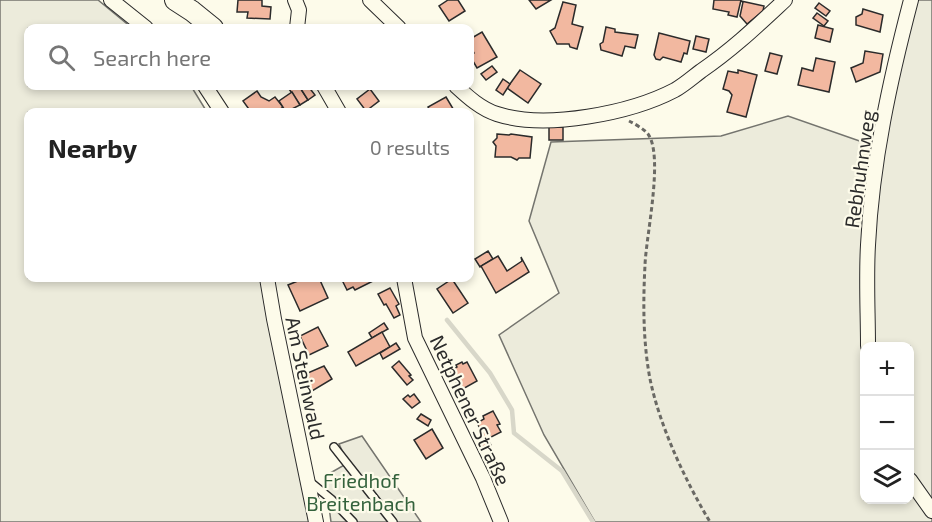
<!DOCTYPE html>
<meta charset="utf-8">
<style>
body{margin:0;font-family:"Exo 2",sans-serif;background:#f2f2f2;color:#222}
.controls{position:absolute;right:18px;bottom:18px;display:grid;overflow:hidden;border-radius:12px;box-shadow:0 3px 9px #0003}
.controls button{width:54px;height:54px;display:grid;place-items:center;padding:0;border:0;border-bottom:2px solid #e0e0e0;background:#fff;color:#222;font:30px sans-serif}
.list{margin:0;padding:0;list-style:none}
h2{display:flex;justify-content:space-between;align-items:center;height:78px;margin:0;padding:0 24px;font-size:26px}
h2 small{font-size:20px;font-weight:400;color:#767676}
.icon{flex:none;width:33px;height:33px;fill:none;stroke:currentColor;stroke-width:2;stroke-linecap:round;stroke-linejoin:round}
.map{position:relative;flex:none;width:932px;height:522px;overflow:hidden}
.search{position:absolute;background:#fff;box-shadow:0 3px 9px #0003;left:24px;top:24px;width:450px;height:66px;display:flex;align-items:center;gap:15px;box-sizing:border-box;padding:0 21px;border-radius:12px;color:#767676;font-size:22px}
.panel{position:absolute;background:#fff;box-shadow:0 3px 9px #0003;left:24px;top:108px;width:450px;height:174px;border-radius:12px}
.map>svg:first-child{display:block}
</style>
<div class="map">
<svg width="932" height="522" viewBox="0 0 932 522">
<rect width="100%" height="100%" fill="#fdfbea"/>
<!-- green -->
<g fill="#ecebdb" stroke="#74746e" stroke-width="1.5" fill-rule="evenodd">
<path d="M0,0H98L132,28H28V86H191L207,112H28V278H263L309,522H0Z"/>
<path d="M915,0H932V522H595L544,435L499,335L559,293L529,221L551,142L721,136L788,116L871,145L901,25ZM864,346H910V500H864Z"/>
<path d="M362,436L421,522H331L325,476L348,463L339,444Z"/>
</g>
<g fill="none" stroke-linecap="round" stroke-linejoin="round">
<!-- stream -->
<path stroke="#d8d7c9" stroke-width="4.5" d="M447,320L490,373L512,410L514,433L562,471L593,522"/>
</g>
<!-- building -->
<g fill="#f2b8a0" stroke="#2b2b2b" stroke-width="1.5">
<path d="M238,0H262V6L271,7L270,19L247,18L248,12H237Z"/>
<path d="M448,0H458L465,11L449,21L439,6Z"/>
<path d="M529,0H551L536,9Z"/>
<path d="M714,0H741L737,17L728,15L729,12L713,9Z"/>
<path d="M741,1L764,6L763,11L747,24L740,16L743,2Z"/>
<path d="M563,2L576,5L572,24L583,27L577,49L570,47L569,44H557L550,31L555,28Z"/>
<path d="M819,3L830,11L826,16L815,8Z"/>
<path d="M863,9L883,15L880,32L856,25V17L862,14Z"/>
<path d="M817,13L828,21L824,26L813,18Z"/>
<path d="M818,25L833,29L830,42L815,38Z"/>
<path d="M606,27L615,29V32L638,35L635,48L625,46L622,56L601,50L600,44L603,42Z"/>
<path d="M482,32L497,57L477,68L470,56L474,53L470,45V39Z"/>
<path d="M659,33L690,41L687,54L684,53L681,62L663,57L660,60L656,59L654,55Z"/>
<path d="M696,36L709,39L706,52L693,49Z"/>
<path d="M865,51L883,54L880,72L856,82L851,68L863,63Z"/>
<path d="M770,53L782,56L777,74L765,71Z"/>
<path d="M816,58L835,62L829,92L798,85L802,68L813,71Z"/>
<path d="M492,66L497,72L486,80L481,74Z"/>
<path d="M520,70L541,84L528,103L507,88Z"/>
<path d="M738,70L757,75L746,117L727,112L732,95L729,91L723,89L728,71L738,73Z"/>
<path d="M503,79L510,84L503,95L496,90Z"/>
<path d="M287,86H299L308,100L300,105Z"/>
<path d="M299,86H308L315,95L308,100Z"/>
<path d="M370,89L379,101L366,111L357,99Z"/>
<path d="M257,91L261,97L269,101L275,97L283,107L276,112H251L243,101Z"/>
<path d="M292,92L300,105L286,112L279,101Z"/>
<path d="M446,97L455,112H431L428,107Z"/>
<rect x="549" y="127" width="14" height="13"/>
<path d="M497,134L509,135L511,134L532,137L530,158H519L517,160L511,157H495L496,146L493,142L497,138Z"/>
<path d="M488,251L493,259L480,267L475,259Z"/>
<path d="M498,256L507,271L522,261L521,257L529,272L496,293L481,266Z"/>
<path d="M305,278H319L328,298L300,311L288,285Z"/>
<path d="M341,278H379L355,290L353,287L347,290Z"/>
<path d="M452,279L468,303L453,313L437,289Z"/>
<path d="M390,288L399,304L396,306L400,315L394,318L386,304L384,305L378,294Z"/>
<path d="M384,323L388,329L372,338L369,333Z"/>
<path d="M318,327L328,346L309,355L300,336Z"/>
<path d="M382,332L390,347L356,366L348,352Z"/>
<path d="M396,343L400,349L383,359L380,353Z"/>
<path d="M399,361L411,375L409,376L413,380L407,385L392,367Z"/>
<path d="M462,362L463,364L467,362L477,381L461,390L450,371L457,367L456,365Z"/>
<path d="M324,366L332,379L312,391L303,375Z"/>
<path d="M414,394L420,402L412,408L403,399L408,395L410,397Z"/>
<path d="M493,411L500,424L497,425L501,432L487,439L491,445L483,450L476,438L483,434L477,423L484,419L483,416Z"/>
<path d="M421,414L431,420L428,426L417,419Z"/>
<path d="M432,429L443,448L426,459L414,440Z"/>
</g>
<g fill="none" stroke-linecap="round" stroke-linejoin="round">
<defs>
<g id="lane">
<path d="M334,447L393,522"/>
<path d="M309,481L331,499L353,522"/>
</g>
<g id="street">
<path d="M111,0L146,28"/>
<path d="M295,0L299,10L297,28"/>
<path d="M370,0L399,28"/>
<path d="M205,86L222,112"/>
<path d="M324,86L339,112"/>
<path d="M456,86C468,97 481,109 497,114C546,130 631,113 675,90C684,85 693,77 701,71C733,49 757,26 785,0"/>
<path d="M267,278L274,319L316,522"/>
<path d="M404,278L415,338L483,478L501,522"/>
<path d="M868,346C868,313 866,279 868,245C872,162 890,80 911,0"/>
<path d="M910,480L932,511"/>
</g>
<path id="secondary" d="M175,0L192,11L213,28"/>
</defs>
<!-- lane casing -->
<use href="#lane" stroke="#2b2b2b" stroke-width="10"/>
<!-- street casing -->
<use href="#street" stroke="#2b2b2b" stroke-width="16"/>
<!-- secondary casing -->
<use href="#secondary" stroke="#2b2b2b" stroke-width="22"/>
<!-- path -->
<path stroke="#6a6964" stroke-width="3" stroke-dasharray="4.5 3" stroke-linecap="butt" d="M629,121C635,124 644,129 648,134C664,156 646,236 645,265C643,303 643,342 650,379C660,427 685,480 710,522"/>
<!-- lane -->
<use href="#lane" stroke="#fdfbea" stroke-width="7"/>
<!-- street -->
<use href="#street" stroke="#fdfbea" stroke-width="14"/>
<!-- secondary -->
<use href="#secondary" stroke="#fdfbea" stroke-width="20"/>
</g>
<g text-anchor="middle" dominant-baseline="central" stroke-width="4.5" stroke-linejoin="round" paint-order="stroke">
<!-- street labels -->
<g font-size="20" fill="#2b2b2b" stroke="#fdfbea">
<text transform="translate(859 169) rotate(-82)">Rebhuhnweg</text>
<text transform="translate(306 378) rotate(78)">Am Steinwald</text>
<text transform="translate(471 410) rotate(65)">Netphener Straße</text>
</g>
<!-- park labels -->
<g font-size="20" fill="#34623c" stroke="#fdfbea">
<text x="361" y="480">Friedhof<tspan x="361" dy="23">Breitenbach</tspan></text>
</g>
</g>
</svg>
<div class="controls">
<button>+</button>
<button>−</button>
<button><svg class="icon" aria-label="layers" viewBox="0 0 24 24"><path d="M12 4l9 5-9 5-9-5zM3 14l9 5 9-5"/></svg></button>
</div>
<div class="search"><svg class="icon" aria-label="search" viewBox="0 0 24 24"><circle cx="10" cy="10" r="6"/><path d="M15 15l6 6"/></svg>Search here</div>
<section class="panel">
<h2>Nearby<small>0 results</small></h2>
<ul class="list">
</ul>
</section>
</div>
